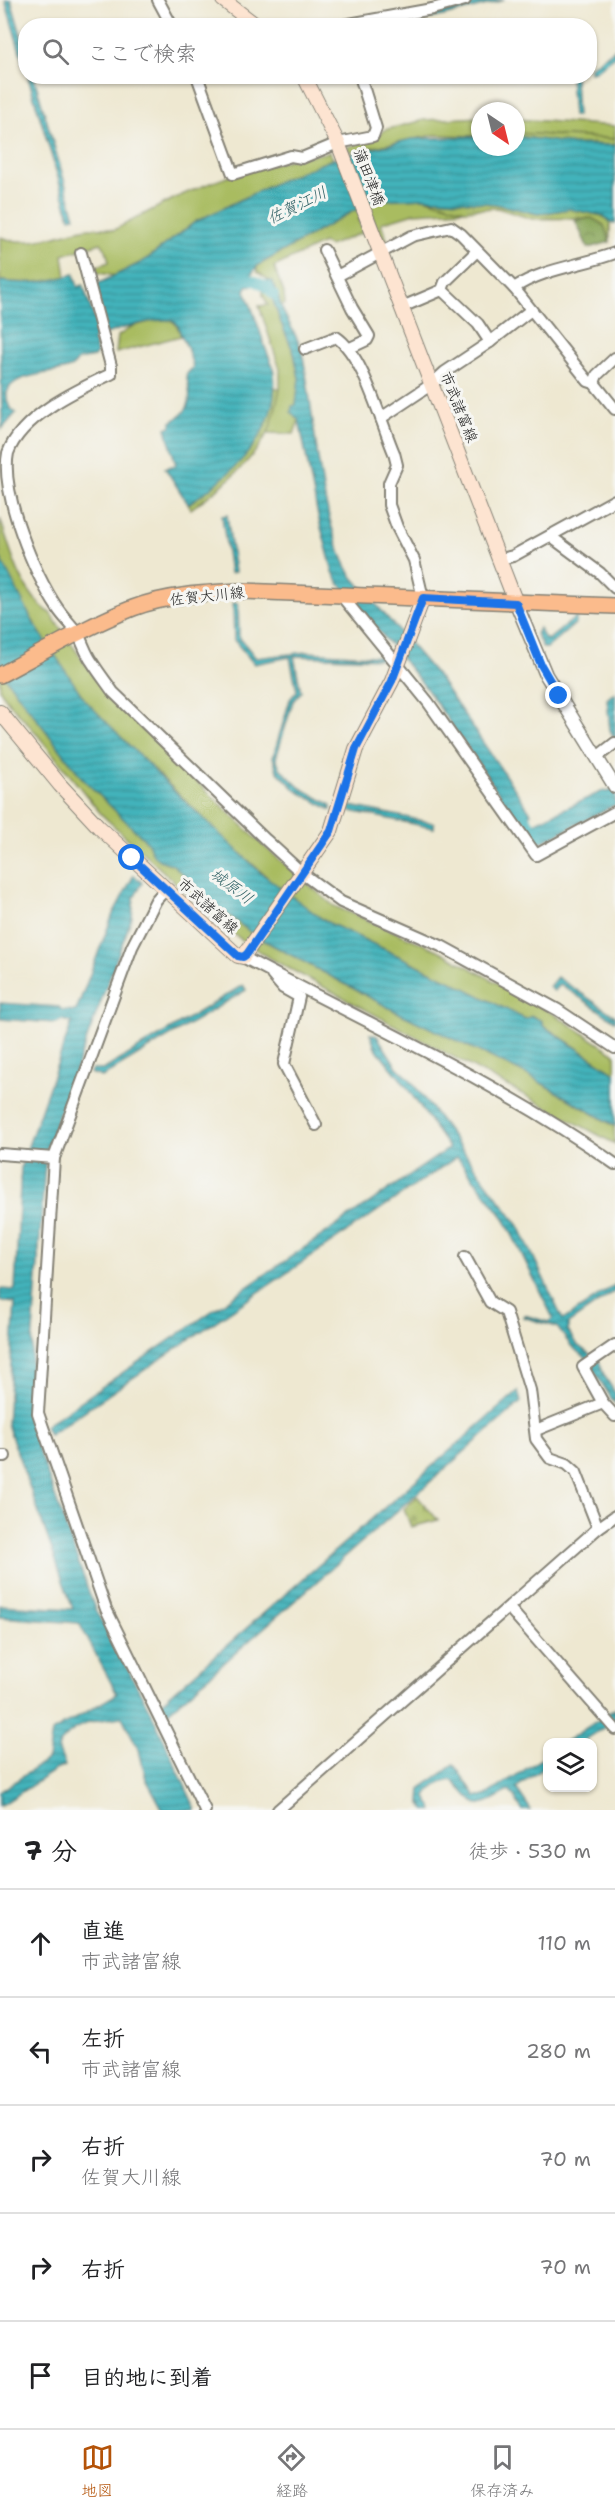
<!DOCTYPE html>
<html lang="ja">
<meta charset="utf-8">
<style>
body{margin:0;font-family:"Shantell Sans","Klee One",sans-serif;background:#f2f2f2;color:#202124}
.controls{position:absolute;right:18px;bottom:18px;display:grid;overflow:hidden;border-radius:12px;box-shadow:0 2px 4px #0004}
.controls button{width:54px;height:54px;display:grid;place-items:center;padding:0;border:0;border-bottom:2px solid #e0e0e0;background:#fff;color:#202124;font:30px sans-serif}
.compass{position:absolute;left:471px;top:102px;width:54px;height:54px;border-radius:50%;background:#fff;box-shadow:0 2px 4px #0004;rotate:145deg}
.stop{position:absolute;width:18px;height:18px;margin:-14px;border:4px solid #1a73e8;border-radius:50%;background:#fff}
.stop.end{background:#1a73e8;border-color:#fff;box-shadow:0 2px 6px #0008}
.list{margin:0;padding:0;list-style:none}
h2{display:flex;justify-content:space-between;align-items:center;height:78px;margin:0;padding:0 24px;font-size:26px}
h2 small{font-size:20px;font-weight:400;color:#757577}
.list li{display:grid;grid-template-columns:39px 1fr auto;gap:18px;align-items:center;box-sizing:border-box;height:108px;padding:0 24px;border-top:2px solid #e0e0e0}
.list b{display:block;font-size:22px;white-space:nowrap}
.list p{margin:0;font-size:20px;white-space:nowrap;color:#757577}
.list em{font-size:20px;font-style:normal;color:#757577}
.icon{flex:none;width:33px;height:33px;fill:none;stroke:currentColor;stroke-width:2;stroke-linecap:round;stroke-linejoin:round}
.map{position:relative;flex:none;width:615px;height:1810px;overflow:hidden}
.search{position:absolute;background:#fff;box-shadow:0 2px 4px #0004;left:18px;right:18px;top:18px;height:66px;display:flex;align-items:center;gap:15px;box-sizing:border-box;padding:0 21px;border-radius:24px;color:#757577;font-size:22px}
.sheet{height:618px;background:#fff}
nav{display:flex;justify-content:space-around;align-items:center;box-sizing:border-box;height:84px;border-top:2px solid #e0e0e0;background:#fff;font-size:16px;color:#757577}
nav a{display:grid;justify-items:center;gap:3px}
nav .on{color:#b45309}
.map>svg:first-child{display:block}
</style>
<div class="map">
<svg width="615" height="1810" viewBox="0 0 615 1810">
<defs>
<pattern id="forest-crowns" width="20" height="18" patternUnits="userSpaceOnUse" patternTransform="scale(1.5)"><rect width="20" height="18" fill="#86a456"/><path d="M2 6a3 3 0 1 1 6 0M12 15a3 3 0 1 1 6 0" fill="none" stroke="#6d8546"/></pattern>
<pattern id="wetland-marsh" width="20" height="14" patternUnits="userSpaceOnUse" patternTransform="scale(1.5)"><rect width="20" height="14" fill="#a9bc60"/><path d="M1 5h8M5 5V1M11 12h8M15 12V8" fill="none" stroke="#91a153"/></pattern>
<pattern id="cemetery-stones" width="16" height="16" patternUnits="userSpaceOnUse" patternTransform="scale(1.5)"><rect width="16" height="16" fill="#a9bc60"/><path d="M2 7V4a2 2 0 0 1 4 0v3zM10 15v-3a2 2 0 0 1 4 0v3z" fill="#91a153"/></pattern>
<pattern id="water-rules" width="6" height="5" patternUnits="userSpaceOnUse" patternTransform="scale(1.5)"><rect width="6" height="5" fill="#43b3bb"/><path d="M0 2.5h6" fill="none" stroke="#379197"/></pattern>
</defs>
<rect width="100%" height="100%" fill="#f6f6f2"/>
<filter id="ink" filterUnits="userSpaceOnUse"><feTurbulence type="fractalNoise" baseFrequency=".0167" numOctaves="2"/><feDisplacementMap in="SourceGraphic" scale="12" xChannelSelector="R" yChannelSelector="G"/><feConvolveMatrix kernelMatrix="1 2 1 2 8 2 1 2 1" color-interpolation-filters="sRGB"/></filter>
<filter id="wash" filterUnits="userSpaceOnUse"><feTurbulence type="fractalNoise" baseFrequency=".008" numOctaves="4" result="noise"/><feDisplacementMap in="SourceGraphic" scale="24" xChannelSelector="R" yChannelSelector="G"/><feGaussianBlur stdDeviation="1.35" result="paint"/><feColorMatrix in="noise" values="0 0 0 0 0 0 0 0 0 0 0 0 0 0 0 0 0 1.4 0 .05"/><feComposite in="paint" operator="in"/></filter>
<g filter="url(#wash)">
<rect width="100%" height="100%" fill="#eee8d1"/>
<!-- green -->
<g fill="#a9bc60" stroke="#626c3e" stroke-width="1.5">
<path d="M480,117V136L434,135L349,152L347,147L374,139L384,130L424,120Z"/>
<path d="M516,119L615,126V139L516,133Z"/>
<path d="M330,152L333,159L279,181L195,222L144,261L115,276L94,272L92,268L109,262L106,250L101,243L63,255L66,277C43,283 23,284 0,281V237C43,253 78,218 114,230C137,218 160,205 184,194C230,173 280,160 330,152Z"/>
<path d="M424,198L465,210L414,213L381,223L388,242H384L371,215L358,220L364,232L329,246L323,243L274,267L284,293L285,304L281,306C276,286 275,283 257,272V266L353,211L377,200Z"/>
<path d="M263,289L271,295L281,323L294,353L299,378L296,406L299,420L294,434L268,433L280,389V369L259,306L268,305L263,295Z"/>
<path d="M161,319C175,319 177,324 181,336L116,353L118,336L133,326Z"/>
<path d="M0,518C11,551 20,592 50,613L107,695L267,849L334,906L440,951L557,1016L615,1054V1073L543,1025L542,1021L532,1016L525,1019L451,981L325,921L284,892L231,845L107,724L85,700L53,655L17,594L0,557Z"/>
<path d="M0,671L83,779L148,843C153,855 159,862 172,864L221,909L254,935L397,1012L526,1074L614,1126L615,1144L266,956L223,927L101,814L36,733L10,704L0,690Z"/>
</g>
<!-- forest -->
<path fill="url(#forest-crowns)" stroke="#516039" stroke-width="1.5" d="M592,218L604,225L610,242L588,248L575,220Z"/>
<!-- wetland -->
<g fill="url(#wetland-marsh)" stroke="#626c3e" stroke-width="1.5">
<path d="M516,133L615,139V145L573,144L516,136Z"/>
<path d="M424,198L496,204L538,214L569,209L604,216L610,223V242L604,225L592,218L532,219L497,208L465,210Z"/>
<path d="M274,388L280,389C276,403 274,422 267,434C250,465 219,489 191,509L188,504C228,478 269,437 274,388Z"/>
</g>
<!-- cemetery -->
<path fill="url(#cemetery-stones)" stroke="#626c3e" stroke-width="1.5" d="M417,1496L438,1520L411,1527L404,1509Z"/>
<!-- water -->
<g fill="url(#water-rules)" stroke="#30686c" stroke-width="1.5">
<path d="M5,0H11L25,48V69Z"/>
<path d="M489,0H505C460,12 415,25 368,26L438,13Z"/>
<path d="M615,49V56L595,71L590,72V67Z"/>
<path d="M28,77H34L75,217L70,218Z"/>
<path d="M570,77H575L577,116H573Z"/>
<path d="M480,136V147H516V136L573,144L615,145V224L610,223L604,216L569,209L538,214L496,204L424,198L377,200L353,211L257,266L251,275L255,278L252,285L247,286L245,291C253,310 259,327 265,347C268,355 273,364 274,373C281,432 233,475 188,504L165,468L176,465L166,428L171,426V422C193,410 192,398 186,375L193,367C190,356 188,347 182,337C179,333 180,328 177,324C169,312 118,330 105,334L93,286L144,261L195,222L279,181L333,159L411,139Z"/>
<path d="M74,274L78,287L83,285L100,335L93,339L97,353L94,357L78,360C76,363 75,365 72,367C57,375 5,372 7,397C7,404 10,409 16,413L2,429L0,281C27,285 49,282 74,274Z"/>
<path d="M266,281H272C277,289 278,297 281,306C287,322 298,336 302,352C316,418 318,518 351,575L439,678L531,813L518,821L426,688L339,583L333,572L318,516L299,420L291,412L292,406L296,405L299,378L294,353L281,323L271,295L263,289Z"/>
<path d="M227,515L235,572L230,573L222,516Z"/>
<path d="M0,557L33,622L85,700L168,785L261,873L325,921L451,981L525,1019L532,1016L542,1021L543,1026L615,1073V1126L526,1074L397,1012L254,935L221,909L172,864L159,860L153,855L148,843L83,779L0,671Z"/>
<path d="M233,603H238L239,637L256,658L307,652L385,657L384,659L294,656L301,692L293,701L276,758L280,768L299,787L331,805V810L297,791L277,771L273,757L290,699L297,691L290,657L254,664L234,640Z"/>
<path d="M576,617V623L547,648H543L536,634L539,628L545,639H549Z"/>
<path d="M615,692V740L610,730L607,699Z"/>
<path d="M615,788V805L540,843L531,842L524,831L538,821L603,791L608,792Z"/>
<path d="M346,805L434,823V828L345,810Z"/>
<path d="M134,875L142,883L134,898L132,917L46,1150L27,1417L95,1609L152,1714L196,1810H163L146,1779L139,1750L122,1717C97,1720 70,1723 58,1748L65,1766L55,1770L0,1806V1792L48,1759L52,1732L117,1694L79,1623L0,1617V1605L73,1609L7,1424L15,1303L0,1301V1289L15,1290L21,1166L72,1022L62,1020L56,1023L0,1019V1003L59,1007L62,1010L76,1011L113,914Z"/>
<path d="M557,977L615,1016V1021L560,984L554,991L549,987Z"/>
<path d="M243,985L246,990L102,1077L90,1073L92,1069L103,1070Z"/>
<path d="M370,1034L377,1036L397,1067L409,1078L519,1226L563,1320L615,1285V1291L568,1324V1331L576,1344L599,1361L604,1375L615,1393V1404L585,1357L572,1347L557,1327L523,1317L524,1315L548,1322L553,1318L504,1218L457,1157L49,1435L45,1426L449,1148L403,1082L375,1047Z"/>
<path d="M518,1391L521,1402L167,1713L161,1703Z"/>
<path d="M615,1709V1720L582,1742H565Z"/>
<path d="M547,1755V1765L516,1788L531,1810H522L514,1796L509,1791C500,1795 490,1803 481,1804C471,1806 460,1785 451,1780C439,1783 432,1786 426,1797L433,1810H425L420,1802L421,1788L454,1765L476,1796H485Z"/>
</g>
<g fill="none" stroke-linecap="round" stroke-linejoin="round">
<!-- canal -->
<g stroke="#43b3bb" stroke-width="10">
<path d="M242,276L264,285L274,295"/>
<path d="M517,806L537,834L540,833"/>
</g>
</g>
</g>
<g filter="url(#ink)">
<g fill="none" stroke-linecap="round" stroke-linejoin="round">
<defs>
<g id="minor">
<path d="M158,0L172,26"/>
<path d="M338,26L432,9L465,0"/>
<path d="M197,76L233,174L291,156L302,158L338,143L373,136L376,128L360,76"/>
<path d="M324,250L352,308L369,336L367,340L350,348"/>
<path d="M81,253L111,366V374C77,390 21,416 8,453C0,493 35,575 58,609C64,618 72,625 78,634C83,643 86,654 92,662C99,673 106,682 113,692L266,840L303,874L341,902L441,946L558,1010L615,1048"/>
<path d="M337,276L412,236L451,227L461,234L514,288L588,381L594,383L615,409"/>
<path d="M514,288C544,268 581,266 615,253"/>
<path d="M442,290L478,324L490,342"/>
<path d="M402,307L442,290L445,282L477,251"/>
<path d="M305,349L336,337C363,354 381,423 394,453L397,465L389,483V505L397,527L414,560L423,598"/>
<path d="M594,383L597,375L615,358"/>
<path d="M381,418L432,384L445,372L490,342L531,310"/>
<path d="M550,536L600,573L615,588"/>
<path d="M501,559L513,556L615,500"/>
<path d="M340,594L428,702L536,855L615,812"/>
<path d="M597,757L615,743"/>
<path d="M165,890L156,900L132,947L54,1158L38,1413L106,1609L205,1810"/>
<path d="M243,957C368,1024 499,1082 615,1164"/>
<path d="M272,975L283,988L299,997L284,1064L316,1125"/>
<path d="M0,1154L54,1158"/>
<path d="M465,1257L490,1302L506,1312L530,1390L536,1439L550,1458L567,1464L576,1472L598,1528"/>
<path d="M615,1345L583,1367L603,1403L615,1416"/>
<path d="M536,1430L603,1403"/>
<path d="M0,1456H5"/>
<path d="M509,1608L615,1729"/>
<path d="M278,1810L598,1528L615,1516"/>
</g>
<path id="tertiary" d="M516,603L546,675L615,787"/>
<g id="secondary">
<path d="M223,0L257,26"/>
<path d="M304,76L338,143L516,603"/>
<path d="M0,712L60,785L99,827L238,956L243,957L331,831L356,749L392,681L423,598"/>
</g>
<path id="primary" d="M0,675C43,652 87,626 133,608C167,595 206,593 242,591L615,606"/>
</defs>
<!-- minor casing -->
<use href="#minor" stroke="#858276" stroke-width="14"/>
<!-- tertiary casing -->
<use href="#tertiary" stroke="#858276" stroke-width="15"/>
<!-- secondary casing -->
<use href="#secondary" stroke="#858276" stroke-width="16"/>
<!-- primary casing -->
<use href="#primary" stroke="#858276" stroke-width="18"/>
<!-- minor -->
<use href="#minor" stroke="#fff" stroke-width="10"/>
<!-- tertiary -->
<use href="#tertiary" stroke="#fff" stroke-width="12"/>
<!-- secondary -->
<use href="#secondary" stroke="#fde4d1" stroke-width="14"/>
<!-- primary -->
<use href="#primary" stroke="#fbbb8c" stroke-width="15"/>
</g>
</g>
<g fill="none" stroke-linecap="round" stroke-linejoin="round" filter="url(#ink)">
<!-- route -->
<path stroke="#1a73e8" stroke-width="8" d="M132,858L238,956L243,957L247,954L331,831L356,749L392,681L423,598L516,603L541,665L559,696"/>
</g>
<g text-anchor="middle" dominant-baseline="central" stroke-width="6" stroke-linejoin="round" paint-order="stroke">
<!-- street labels -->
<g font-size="15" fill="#1c1c1c" stroke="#f6f6f2">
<text transform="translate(369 177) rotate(69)">蒲田津橋</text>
<text transform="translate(459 407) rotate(68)">市武諸富線</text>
<text transform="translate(207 596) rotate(-6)">佐賀大川線</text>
<text transform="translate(208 906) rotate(42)">市武諸富線</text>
</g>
<!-- water labels -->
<g font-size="16" font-style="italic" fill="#2e6064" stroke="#f6f6f2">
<text transform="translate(297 205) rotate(-26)">佐賀江川</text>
<text transform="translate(232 886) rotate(37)">城原川</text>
</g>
</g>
</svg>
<div class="controls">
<button><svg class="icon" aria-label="layers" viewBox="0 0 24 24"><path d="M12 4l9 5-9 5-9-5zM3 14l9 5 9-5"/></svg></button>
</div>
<svg class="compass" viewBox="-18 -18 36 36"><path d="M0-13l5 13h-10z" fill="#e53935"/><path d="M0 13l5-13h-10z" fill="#757577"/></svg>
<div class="stop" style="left:132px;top:858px"></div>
<div class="stop end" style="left:559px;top:696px"></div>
<div class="search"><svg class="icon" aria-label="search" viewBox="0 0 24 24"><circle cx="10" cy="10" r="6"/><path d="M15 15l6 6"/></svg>ここで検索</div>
</div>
<section class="sheet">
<h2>7 分<small>徒歩 · 530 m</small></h2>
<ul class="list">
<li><svg class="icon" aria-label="ahead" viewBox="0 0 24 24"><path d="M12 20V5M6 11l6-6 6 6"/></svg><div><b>直進</b><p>市武諸富線</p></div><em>110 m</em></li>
<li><svg class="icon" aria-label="left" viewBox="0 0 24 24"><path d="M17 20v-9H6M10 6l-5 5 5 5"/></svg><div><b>左折</b><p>市武諸富線</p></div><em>280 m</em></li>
<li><svg class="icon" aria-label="right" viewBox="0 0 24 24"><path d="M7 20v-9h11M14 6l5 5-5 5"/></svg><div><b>右折</b><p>佐賀大川線</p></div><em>70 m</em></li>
<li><svg class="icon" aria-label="right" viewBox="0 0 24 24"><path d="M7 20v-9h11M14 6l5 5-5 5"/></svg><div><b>右折</b></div><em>70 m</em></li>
<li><svg class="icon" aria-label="arrive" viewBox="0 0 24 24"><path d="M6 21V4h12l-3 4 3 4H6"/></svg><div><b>目的地に到着</b></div></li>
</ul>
</section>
<nav>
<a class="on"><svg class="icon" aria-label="map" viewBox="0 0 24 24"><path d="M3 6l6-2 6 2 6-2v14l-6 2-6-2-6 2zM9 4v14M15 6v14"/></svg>地図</a>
<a><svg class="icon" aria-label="directions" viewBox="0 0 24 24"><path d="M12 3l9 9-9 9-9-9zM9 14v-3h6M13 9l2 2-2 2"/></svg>経路</a>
<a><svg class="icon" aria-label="saved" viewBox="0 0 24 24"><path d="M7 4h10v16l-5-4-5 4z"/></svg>保存済み</a>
</nav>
